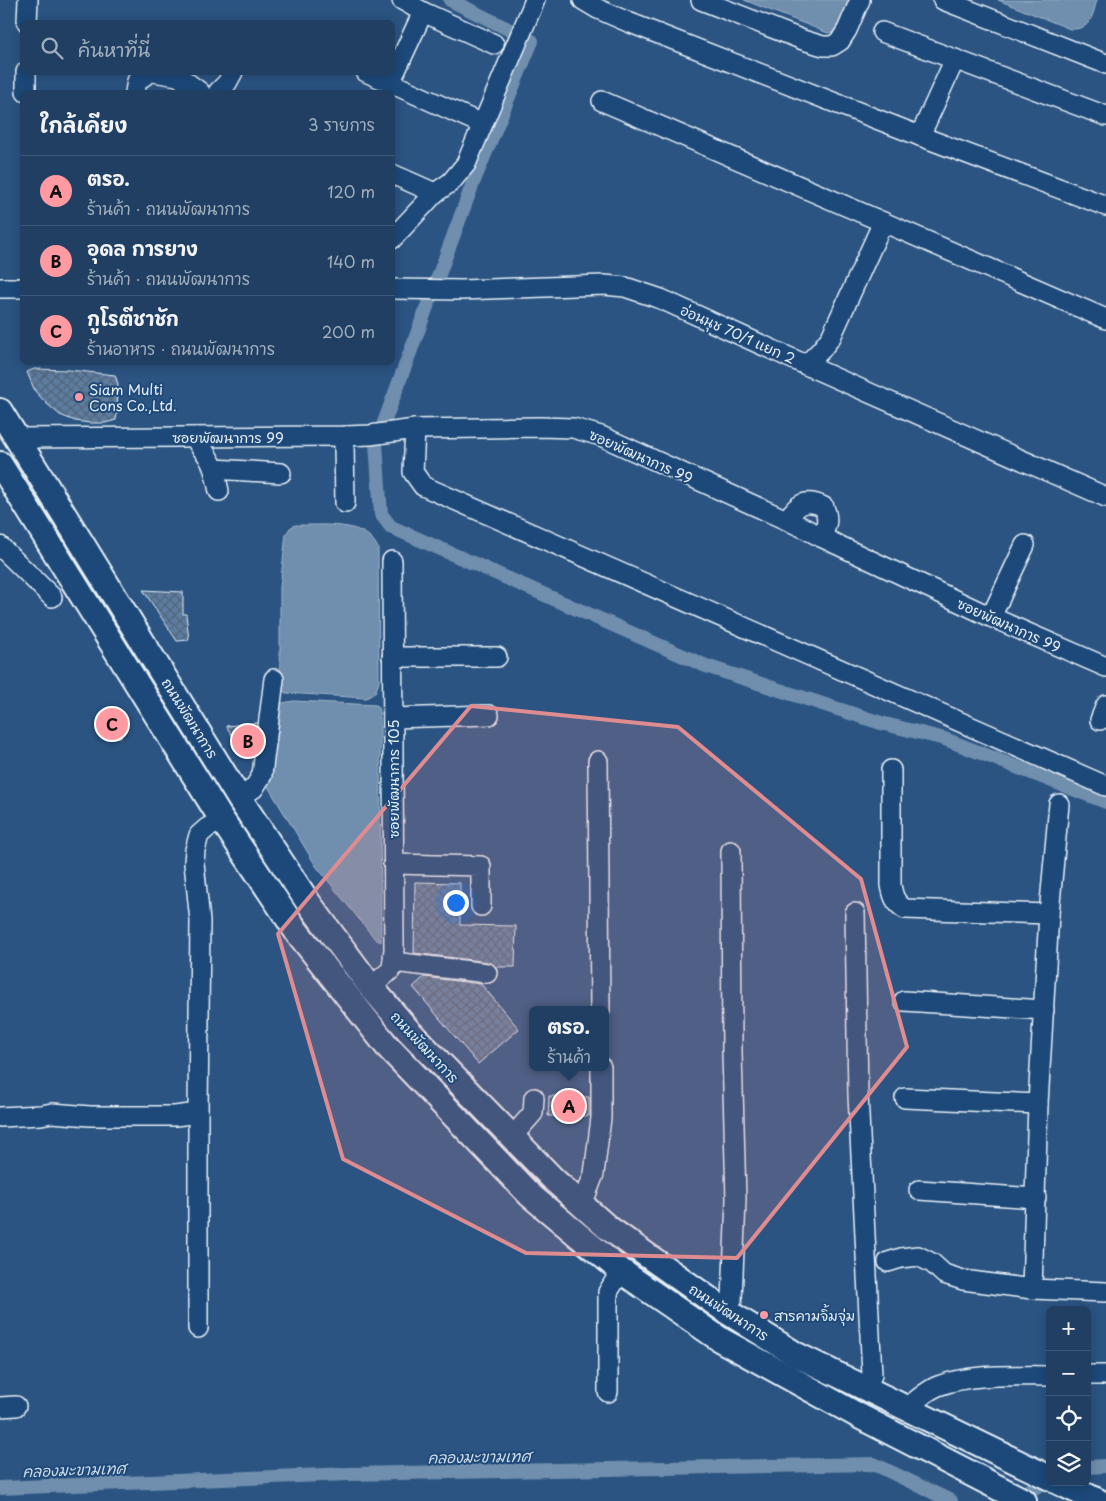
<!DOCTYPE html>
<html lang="th">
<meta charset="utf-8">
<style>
body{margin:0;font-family:"Playpen Sans","Playpen Sans Thai",sans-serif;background:#2d4a6b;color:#f1f3f6}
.controls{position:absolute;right:15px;bottom:15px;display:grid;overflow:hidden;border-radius:8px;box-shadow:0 2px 12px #0003}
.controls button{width:45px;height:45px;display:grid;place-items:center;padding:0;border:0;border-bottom:1px solid #3d5877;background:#203f62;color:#f1f3f6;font:25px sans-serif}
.you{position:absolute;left:455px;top:902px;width:18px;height:18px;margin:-12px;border:4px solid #fff;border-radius:50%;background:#1a73e8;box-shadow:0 0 0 8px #1a73e833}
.badge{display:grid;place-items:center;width:32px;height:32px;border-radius:50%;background:#ff9aa2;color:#111;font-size:16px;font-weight:700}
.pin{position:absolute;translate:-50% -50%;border:2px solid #fff;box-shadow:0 1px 5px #0006}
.popup{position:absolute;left:529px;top:1006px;width:80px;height:65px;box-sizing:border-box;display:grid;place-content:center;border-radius:8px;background:#203f62;filter:drop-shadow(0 1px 4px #0005);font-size:16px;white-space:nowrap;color:#a2afbe}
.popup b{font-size:19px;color:#f1f3f6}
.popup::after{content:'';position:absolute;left:50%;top:100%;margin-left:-10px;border:10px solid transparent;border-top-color:#203f62}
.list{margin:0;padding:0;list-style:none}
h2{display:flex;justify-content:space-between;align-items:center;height:65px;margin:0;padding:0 20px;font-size:21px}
h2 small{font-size:16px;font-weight:400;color:#a2afbe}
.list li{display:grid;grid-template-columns:32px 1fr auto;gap:15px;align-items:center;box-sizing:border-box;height:70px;padding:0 20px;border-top:1px solid #3d5877}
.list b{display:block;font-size:19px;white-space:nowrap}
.list p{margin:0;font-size:16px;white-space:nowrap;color:#a2afbe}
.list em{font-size:16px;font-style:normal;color:#a2afbe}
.icon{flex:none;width:28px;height:28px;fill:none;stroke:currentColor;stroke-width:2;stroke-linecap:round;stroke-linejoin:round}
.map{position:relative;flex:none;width:1106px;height:1501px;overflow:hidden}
.search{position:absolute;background:#203f62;box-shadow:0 2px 12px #0003;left:20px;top:20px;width:375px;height:55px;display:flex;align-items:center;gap:12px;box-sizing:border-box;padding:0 18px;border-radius:8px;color:#a2afbe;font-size:19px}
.panel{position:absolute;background:#203f62;box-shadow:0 2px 12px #0003;left:20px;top:90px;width:375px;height:275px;border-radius:8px}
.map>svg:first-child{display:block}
</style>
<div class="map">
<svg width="1106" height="1501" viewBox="0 0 1106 1501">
<defs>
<pattern id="building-cross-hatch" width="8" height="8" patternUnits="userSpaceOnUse" patternTransform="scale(1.25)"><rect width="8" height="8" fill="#5d7da1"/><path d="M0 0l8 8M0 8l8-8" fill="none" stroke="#53657a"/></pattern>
</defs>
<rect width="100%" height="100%" fill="#2b5482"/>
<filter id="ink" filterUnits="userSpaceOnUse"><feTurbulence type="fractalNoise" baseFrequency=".02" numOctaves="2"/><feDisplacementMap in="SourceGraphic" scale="10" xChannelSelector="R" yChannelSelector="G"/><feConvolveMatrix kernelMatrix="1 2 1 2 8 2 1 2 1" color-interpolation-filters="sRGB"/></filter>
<g filter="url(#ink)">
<!-- water -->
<g fill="#708ead" stroke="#a0b6cb">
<path d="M744,0H855L836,32L828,33Z"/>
<path d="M998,0H1097C1092,17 1091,30 1070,29Z"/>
<path d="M295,525C322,526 365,519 378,548L379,682L375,693L366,698L286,693L280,689V587L286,534L290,528Z"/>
<path d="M294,701L376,705L379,709L380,719L381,942L375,939L316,866L267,785L276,708L282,703Z"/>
</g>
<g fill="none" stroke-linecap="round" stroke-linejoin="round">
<!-- canal -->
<g stroke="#708ead" stroke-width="14">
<path d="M450,0L532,41L473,183L376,444L381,514L391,527L706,666L881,723L945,739L1106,802"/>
<path d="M1087,1467L1106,1466"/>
<path d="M0,1488L349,1474L874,1464L951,1501"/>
<path d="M1014,1498L1050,1480"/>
</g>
</g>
<!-- building -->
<g fill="url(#building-cross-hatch)" stroke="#e8f1f8">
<path d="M34,369L69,370L115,375L118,384L117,413L116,420L105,423H90L75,421L60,415L46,403L35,391L27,372Z"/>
<path d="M143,590L183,592V614H186L189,640L177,641Z"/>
<path d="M102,712H122L121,737H102Z"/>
<path d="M257,723L253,756H246L226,726Z"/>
<path d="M415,882L460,883V925L516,926L515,967H496L488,962L414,953Z"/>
<path d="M424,977L481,984L519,1029L478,1064L413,987Z"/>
<path d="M549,1096L589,1097V1116H548Z"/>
</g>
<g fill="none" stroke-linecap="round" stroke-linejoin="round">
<defs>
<g id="minor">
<path d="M402,0L423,12L494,44"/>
<path d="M583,0L598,9L628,22L920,136L1106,206"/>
<path d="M701,0L803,40L823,46H832L840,41L847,30L860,0"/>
<path d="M943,0L1106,64"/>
<path d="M27,22L28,0"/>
<path d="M882,32L1106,116"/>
<path d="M153,72L178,76L200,92"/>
<path d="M366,72L482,124"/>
<path d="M390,83L423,12"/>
<path d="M26,92V72"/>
<path d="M135,92L137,81L150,72"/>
<path d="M218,92L227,83L233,72"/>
<path d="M602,101L883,222"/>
<path d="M920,136L955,59"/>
<path d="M392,174L435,193"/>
<path d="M392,239L435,193L451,182L466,164L535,0"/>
<path d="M0,288H22"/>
<path d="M392,289L462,290L604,285L625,287L661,299L806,365L821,350L831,337L883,222L1106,319"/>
<path d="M806,365L1106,497"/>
<path d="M415,429L413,472L423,486L1106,786"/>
<path d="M196,437C198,448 203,448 208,457C215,467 216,479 219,491"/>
<path d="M17,438L346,436L370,435L415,429L540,427L573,428L601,436L804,528L821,537L991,617L1106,667"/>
<path d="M214,469L281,473"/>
<path d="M345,503L344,445L346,436"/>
<path d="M787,520C797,504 805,498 824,507C829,519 827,526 821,537"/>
<path d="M0,546L52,597"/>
<path d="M991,617L1025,545"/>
<path d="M392,657H497"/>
<path d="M393,718L489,715"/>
<path d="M1100,720L1106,705"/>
<path d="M598,761L600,1010"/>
<path d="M891,770V885C893,896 895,903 905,909L1049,914"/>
<path d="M239,798L254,788L262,775L274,679"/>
<path d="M393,864L481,866V906"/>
<path d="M855,913L858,1095L872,1375L866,1389"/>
<path d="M393,962L487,973"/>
<path d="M371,987L392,969L394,949L392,561"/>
<path d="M904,1001L1044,1010"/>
<path d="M905,1098L1038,1104"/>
<path d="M198,1113V1328"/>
<path d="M0,1117L41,1115L52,1113L90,1116H175L198,1113L200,921L194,863L195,850L199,835L207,828L222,820"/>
<path d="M512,1137L533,1113L534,1098"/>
<path d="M919,1190L1036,1198"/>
<path d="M582,1205L594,1174L601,1118V1067"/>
<path d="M888,1262L901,1258L918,1256L932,1263L944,1274L963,1280L1032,1289L1106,1292"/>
<path d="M1032,1289L1038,1104L1049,914L1059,804"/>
<path d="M726,1311L732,1300L736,1199L732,1053L731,851"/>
<path d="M1087,1375H1106"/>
<path d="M608,1392V1292L621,1271"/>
<path d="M0,1407L16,1406"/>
<path d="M906,1409C915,1401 926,1391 938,1386C971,1373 1014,1376 1050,1376"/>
</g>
<g id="major">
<path d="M0,411L239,798L308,902L371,987L408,1030L555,1181L607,1227L726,1311L795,1354L1050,1478"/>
<path d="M0,464L222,820L297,932L387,1046L530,1195L621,1271L721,1340L859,1416L1024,1501"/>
<path d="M1058,1482L1098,1501"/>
</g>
</defs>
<!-- minor casing -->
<use href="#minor" stroke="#e8f1f8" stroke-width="22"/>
<!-- major casing -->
<use href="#major" stroke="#e8f1f8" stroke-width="28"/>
<!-- minor -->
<use href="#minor" stroke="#1f4a7a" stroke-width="19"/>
<!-- major -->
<use href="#major" stroke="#1f4a7a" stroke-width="24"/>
</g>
</g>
<!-- marked area -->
<path fill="#df8c90" fill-opacity="0.2" stroke="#df8c90" stroke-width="4" stroke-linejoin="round" d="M471,706L678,727L861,879L907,1047L737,1258L526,1253L343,1159L278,934Z"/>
<!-- markers -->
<g fill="#ff9aa2" stroke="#1f4a7a" stroke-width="2">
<circle cx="79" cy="397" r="5"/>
<circle cx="764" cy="1315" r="5"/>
</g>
<g text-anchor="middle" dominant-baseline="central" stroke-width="4" stroke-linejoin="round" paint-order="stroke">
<!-- street labels -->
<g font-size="14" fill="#e8f1f8" stroke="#1f4a7a">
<text transform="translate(738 334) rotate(24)">อ่อนนุช 70/1 แยก 2</text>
<text x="228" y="437">ซอยพัฒนาการ 99</text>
<text transform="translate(641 456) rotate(24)">ซอยพัฒนาการ 99</text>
<text transform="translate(1009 625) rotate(24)">ซอยพัฒนาการ 99</text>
<text transform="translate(190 718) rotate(58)">ถนนพัฒนาการ</text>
<text transform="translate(393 779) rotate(-90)">ซอยพัฒนาการ 105</text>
<text transform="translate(425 1047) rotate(47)">ถนนพัฒนาการ</text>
<text transform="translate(729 1312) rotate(33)">ถนนพัฒนาการ</text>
</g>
<!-- poi labels -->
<g font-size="14" fill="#e8f1f8" stroke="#1f4a7a" text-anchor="start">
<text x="89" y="389">Siam Multi<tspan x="89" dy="16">Cons Co.,Ltd.</tspan></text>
<text x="774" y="1315">สารคามจิ้มจุ่ม</text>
</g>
<!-- water labels -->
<g font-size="15" font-style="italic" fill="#d0dde9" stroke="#1f4a7a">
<text transform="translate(479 1456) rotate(-1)">คลองมะขามเทศ</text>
<text transform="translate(74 1469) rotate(-2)">คลองมะขามเทศ</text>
</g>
</g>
</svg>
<div class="controls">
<button>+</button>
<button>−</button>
<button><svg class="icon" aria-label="locate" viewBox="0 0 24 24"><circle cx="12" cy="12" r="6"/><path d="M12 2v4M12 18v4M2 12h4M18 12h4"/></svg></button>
<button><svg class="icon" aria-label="layers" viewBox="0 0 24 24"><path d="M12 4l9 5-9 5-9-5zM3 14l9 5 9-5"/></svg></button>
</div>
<div class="you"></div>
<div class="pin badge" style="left:569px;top:1106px">A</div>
<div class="popup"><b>ตรอ.</b>ร้านค้า</div>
<div class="pin badge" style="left:248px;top:741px">B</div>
<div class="pin badge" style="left:112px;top:724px">C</div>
<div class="search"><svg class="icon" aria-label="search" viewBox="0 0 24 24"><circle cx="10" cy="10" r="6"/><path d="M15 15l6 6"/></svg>ค้นหาที่นี่</div>
<section class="panel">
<h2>ใกล้เคียง<small>3 รายการ</small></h2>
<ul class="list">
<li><span class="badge">A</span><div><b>ตรอ.</b><p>ร้านค้า · ถนนพัฒนาการ</p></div><em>120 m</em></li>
<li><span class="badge">B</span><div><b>อุดล การยาง</b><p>ร้านค้า · ถนนพัฒนาการ</p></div><em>140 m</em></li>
<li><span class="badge">C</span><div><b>กูโรตีชาชัก</b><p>ร้านอาหาร · ถนนพัฒนาการ</p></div><em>200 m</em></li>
</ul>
</section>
</div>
